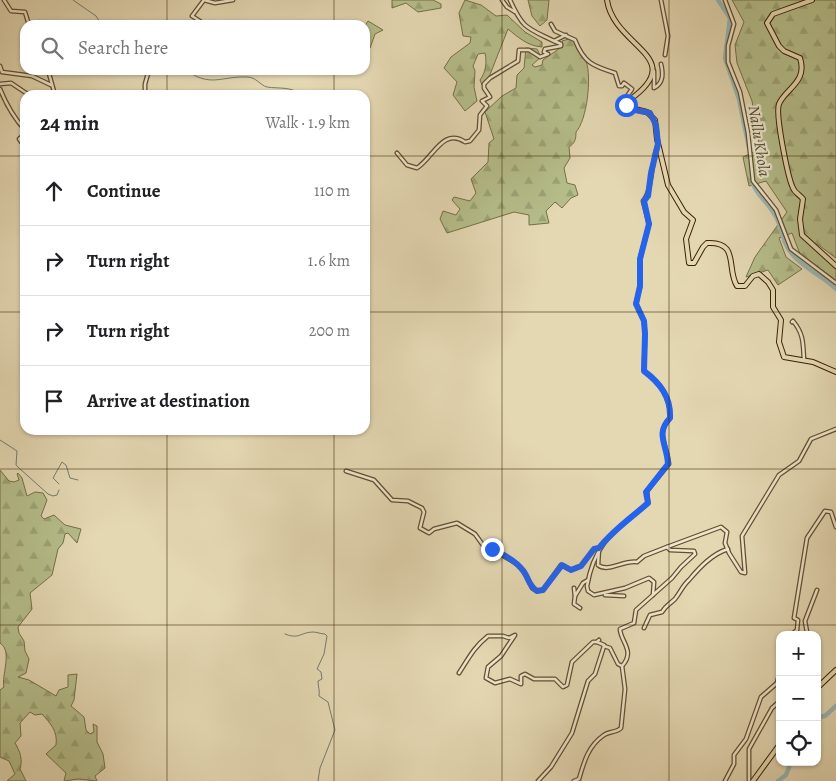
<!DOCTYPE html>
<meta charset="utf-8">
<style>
body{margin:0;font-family:Alegreya,serif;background:#f2f2f2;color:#202124}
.controls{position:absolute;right:15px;bottom:15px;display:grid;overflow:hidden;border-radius:10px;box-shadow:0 1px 4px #0004}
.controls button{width:45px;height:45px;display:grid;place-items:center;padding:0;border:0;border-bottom:1px solid #e0e0e0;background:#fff;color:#202124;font:25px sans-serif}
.stop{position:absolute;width:15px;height:15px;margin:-11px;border:4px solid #2563eb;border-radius:50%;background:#fff}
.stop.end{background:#2563eb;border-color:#fff;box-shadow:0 1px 5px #0008}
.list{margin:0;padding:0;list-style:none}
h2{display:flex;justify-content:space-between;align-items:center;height:65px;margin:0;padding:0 20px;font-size:21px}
h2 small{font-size:16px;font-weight:400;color:#757577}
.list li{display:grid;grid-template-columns:32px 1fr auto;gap:15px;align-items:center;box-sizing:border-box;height:70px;padding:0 20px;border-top:1px solid #e0e0e0}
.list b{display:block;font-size:19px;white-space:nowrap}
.list em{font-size:16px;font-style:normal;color:#757577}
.icon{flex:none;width:28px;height:28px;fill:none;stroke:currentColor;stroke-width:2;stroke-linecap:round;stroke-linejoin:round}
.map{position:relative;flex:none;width:836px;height:781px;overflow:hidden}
.search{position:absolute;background:#fff;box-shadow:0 1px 4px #0004;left:20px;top:20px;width:350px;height:55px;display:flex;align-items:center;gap:12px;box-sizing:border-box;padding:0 18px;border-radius:15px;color:#757577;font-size:19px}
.panel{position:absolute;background:#fff;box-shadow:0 1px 4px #0004;left:20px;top:90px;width:350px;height:345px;border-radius:15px}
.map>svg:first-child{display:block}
</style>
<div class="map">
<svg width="836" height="781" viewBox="0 0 836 781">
<defs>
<pattern id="forest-firs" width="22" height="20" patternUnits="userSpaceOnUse" patternTransform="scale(1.25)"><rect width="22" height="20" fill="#b5be8b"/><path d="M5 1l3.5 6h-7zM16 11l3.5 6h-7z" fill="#9ca376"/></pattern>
</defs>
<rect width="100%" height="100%" fill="#e4d8b3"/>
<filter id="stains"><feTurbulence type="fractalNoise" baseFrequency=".004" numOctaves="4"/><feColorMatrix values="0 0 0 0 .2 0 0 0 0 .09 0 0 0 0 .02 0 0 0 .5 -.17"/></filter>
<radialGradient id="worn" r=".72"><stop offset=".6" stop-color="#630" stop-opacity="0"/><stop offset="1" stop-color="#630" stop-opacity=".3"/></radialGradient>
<!-- forest -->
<g fill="url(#forest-firs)" stroke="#766f46">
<path d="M392,0H433L441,4V8L418,12L406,3L392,8Z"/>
<path d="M465,0L481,5L496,16L507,15L525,32L542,42V47C528,46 519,38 508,29L489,77L482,85L480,80C486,72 487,62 485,53L478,54L473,66L475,71L474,87L477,101L465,111L453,95L457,82L444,68L451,57L470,43L471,37L463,36L459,13Z"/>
<path d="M528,0H549L547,20L540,26L532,16Z"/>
<path d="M732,0H836V258L817,244L815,247L836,265V281L800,254L792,233L779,238L786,257L802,269L778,285L768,270L746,277L755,257L787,212L766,181L749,186L743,157L760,149L752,101L737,63L735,45L744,22Z"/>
<path d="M368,21L383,30L375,34L370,48L365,50V26Z"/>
<path d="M572,38C576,45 583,53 586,61C592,77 587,120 576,132C576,139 575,143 569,147L570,158L564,168L567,183L575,185L578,195L571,198L562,208L555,202L546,211L549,223L529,225V215L514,212L447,233L440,219L443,211L456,215L460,209L452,200L454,197L470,201L476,193L471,179L488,162L489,143L494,139L485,112L502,96L516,88L517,75L524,68L526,48L537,49L541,57L532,65L535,67L542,65L543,60L563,46L562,41Z"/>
<path d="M0,470L9,481L14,482L19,480L17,474L18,473L22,478L27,496L35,492L43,493L47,500L41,516L44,519L54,515L65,525L81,529L77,543L68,533L65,534L63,543L58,549L52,575L30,593L32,609L18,627L19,633L24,641L25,651L29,659L26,673L18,677L29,680L56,696L59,690L68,687V675L77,674L74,700L71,706L84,717L86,730L90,734L94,732L93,724L97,726V742L103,754L105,768L95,776L97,781L78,779L64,781L66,773L46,754L56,745C58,731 50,723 42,714L35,715L30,712L20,723L21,736L15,743C20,751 23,760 20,769L26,781H7L15,774L9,761L0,757V690L4,687C1,676 13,651 0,643Z"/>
</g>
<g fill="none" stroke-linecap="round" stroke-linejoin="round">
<!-- stream -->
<g stroke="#727b6e" stroke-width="1">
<path d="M73,0L96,16L102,25"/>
<path d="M186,70C210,88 221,76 247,77C256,77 260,85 267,87C279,89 292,86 301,95"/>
<path d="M0,440L17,451L16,465L19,468L48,494L53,496L57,495L59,490"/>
<path d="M59,484L53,478L62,462L66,465L70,478L78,480"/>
<path d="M285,634C299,640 301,632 313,632C317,632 321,634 325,634L327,636L324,654L317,669L321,672L322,679L318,681C318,687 320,690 319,696L328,702L335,730L320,768L318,781"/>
</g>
<!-- river -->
<g stroke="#99b8b7" stroke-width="4.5">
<path d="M718,0L730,18L725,58L739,99L749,148"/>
<path d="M751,163C750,196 763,193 776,217C784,231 781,242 793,255C805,269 823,276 836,289"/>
<path d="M817,717L825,716L836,706"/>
<path d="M778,781L786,775L791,762"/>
</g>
<defs>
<g id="minor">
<path d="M4,0L11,11L25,12L29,25"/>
<path d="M502,0L507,7L515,12"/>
<path d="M510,0C523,29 527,28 554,41L566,35"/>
<path d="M661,0L668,36L665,55"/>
<path d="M725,0L734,24L728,46V62L740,92L748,133L753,181L776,210L791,249L836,283"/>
<path d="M551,24L555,31L575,40C584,63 593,66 615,73L619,86H622L624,83L632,89L623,102L627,107"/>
<path d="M206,25L192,16L204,0L215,3L233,0"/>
<path d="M0,66L2,72L32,76L51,85"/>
<path d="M48,70L55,95"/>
<path d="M654,71V88C664,83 663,73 661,64"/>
<path d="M0,84L11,83L29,95"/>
<path d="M0,89C6,104 14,118 25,130"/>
<path d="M145,95V84L149,70"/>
<path d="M25,134L19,139L25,147"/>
<path d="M397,153L407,165L417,168C433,158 443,127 465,142L470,141L479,130L480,115L487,106L482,101L490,97L484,88V84L490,78L518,61L519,50H529L540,57L548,54L544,52L545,49L561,46V44L554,41"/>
<path d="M792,322L793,321C804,334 803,344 804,360"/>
<path d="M346,471L374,480L392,500L408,501L422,508L424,512L420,528L429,533L434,529L457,523L475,534L485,548L497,552L517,564L524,571L532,588L537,591L543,590L561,565L571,570L581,566L594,549L599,548L598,565C608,573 623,560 637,562L644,556L667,547"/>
<path d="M574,588L575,596L583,583L588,580"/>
<path d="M605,595L624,596"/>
<path d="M653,595L654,582L649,578L625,588L594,595L588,591L587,586C595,540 616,531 648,503L647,491L669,464C667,444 655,434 670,418C671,397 660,383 644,371L645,334L644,321L636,303L640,287V259L649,224L643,201C653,190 651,160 658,144"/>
<path d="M575,596L574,604L580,608"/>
<path d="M644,628L650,615L662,612C666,605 670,604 675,599C680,593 683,585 689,580C700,567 712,554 728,549"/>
<path d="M791,635L797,630L798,620L794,618L807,538L825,511L831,512L836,527"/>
<path d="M804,635L807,632L805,621L817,590"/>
<path d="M599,640L597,642L604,645"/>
<path d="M459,673C469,658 473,648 488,636H503L509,638L515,635L501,656L488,667L486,678L495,683L510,679L521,684V676L525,674L534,679H555L563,687L567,685L572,662L593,642H597"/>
<path d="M538,781L551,767L572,733L588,681L595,674L604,646L610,648L618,664L622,666"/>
<path d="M574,781L579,779C584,762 588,746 604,735C609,731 616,733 621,728L625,689L622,666C636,651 620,641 620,629L634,623L636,610L672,578L681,567L695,554L694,551L670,550L667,547L721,527L727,532L725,543L729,553L741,572L745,573L742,536L779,475L799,461L811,439L836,429"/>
<path d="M725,781L734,764V755L746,739L761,697L777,683L780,671"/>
<path d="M749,781V749L772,708L780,701"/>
</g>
<g id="major">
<path d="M607,0C614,48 691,57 628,101L627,107L647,112L655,120L657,139L668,185L684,212L693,220L686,239L689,263H694L703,247L707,243C740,241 726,269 737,286H745L753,276L759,274L768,282L773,290V307L781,320L779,342L784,357L813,362L836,372"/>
<path d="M812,0L773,14L767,23L779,46L784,51L800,58C808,82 785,89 779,104C775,114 788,178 793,188C795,193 800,195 803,199L800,219L802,235L836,266"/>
<path d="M817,688L836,670"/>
<path d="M753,781L780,744"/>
</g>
</defs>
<!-- minor casing -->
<use href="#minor" stroke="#634e2d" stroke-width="5"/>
<!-- major casing -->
<use href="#major" stroke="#382000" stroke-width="6"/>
<!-- minor -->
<use href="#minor" stroke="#ede6ce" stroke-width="2.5"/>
<!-- major -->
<use href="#major" stroke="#e4d8b3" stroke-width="4"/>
</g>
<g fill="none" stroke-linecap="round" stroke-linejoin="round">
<!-- route -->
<path stroke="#2563eb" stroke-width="6" d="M492,549C503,554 517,561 524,572C529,579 529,586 537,591L543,590L562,565L571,570L581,566L594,549L599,548C613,530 631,518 648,503L646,492L668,464C667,444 655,434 670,418C671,397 660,383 644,371L645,334L644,321L636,304L640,286V259L649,224L644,201L648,196L651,173L658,144L656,125L650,113L630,109L626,105"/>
</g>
<!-- grid -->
<path fill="none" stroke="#382000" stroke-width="1" stroke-opacity="0.55" d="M167,0V25M334,0V25M502,0V781M669,0V781M167,70V95M334,70V95M0,156H25M365,156H836M0,312H25M365,312H836M167,430V781M334,430V781M0,469H836M0,625H836"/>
<g text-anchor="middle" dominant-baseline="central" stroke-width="4.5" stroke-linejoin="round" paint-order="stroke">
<!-- water labels -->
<g font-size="16" font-style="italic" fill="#554e37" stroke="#ede6ce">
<text transform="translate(759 141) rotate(81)">Nallu Khola</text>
</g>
</g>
<rect width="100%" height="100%" filter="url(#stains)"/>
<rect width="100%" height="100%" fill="url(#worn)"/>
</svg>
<div class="controls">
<button>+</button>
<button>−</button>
<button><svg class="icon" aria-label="locate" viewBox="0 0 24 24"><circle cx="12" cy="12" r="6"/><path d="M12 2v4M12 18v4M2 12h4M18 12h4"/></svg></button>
</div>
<div class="stop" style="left:626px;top:105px"></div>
<div class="stop end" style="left:492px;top:549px"></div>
<div class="search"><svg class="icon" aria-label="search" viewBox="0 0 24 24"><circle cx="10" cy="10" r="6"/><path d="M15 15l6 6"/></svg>Search here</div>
<section class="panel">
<h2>24 min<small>Walk · 1.9 km</small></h2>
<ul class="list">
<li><svg class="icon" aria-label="ahead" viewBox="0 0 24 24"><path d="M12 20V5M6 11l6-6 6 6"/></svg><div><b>Continue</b></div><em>110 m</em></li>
<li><svg class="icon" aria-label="right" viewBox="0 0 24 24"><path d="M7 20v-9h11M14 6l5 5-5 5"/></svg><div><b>Turn right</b></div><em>1.6 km</em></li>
<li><svg class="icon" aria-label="right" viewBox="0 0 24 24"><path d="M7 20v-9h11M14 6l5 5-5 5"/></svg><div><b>Turn right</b></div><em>200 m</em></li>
<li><svg class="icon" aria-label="arrive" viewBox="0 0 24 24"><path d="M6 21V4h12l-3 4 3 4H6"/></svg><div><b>Arrive at destination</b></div></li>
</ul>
</section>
</div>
